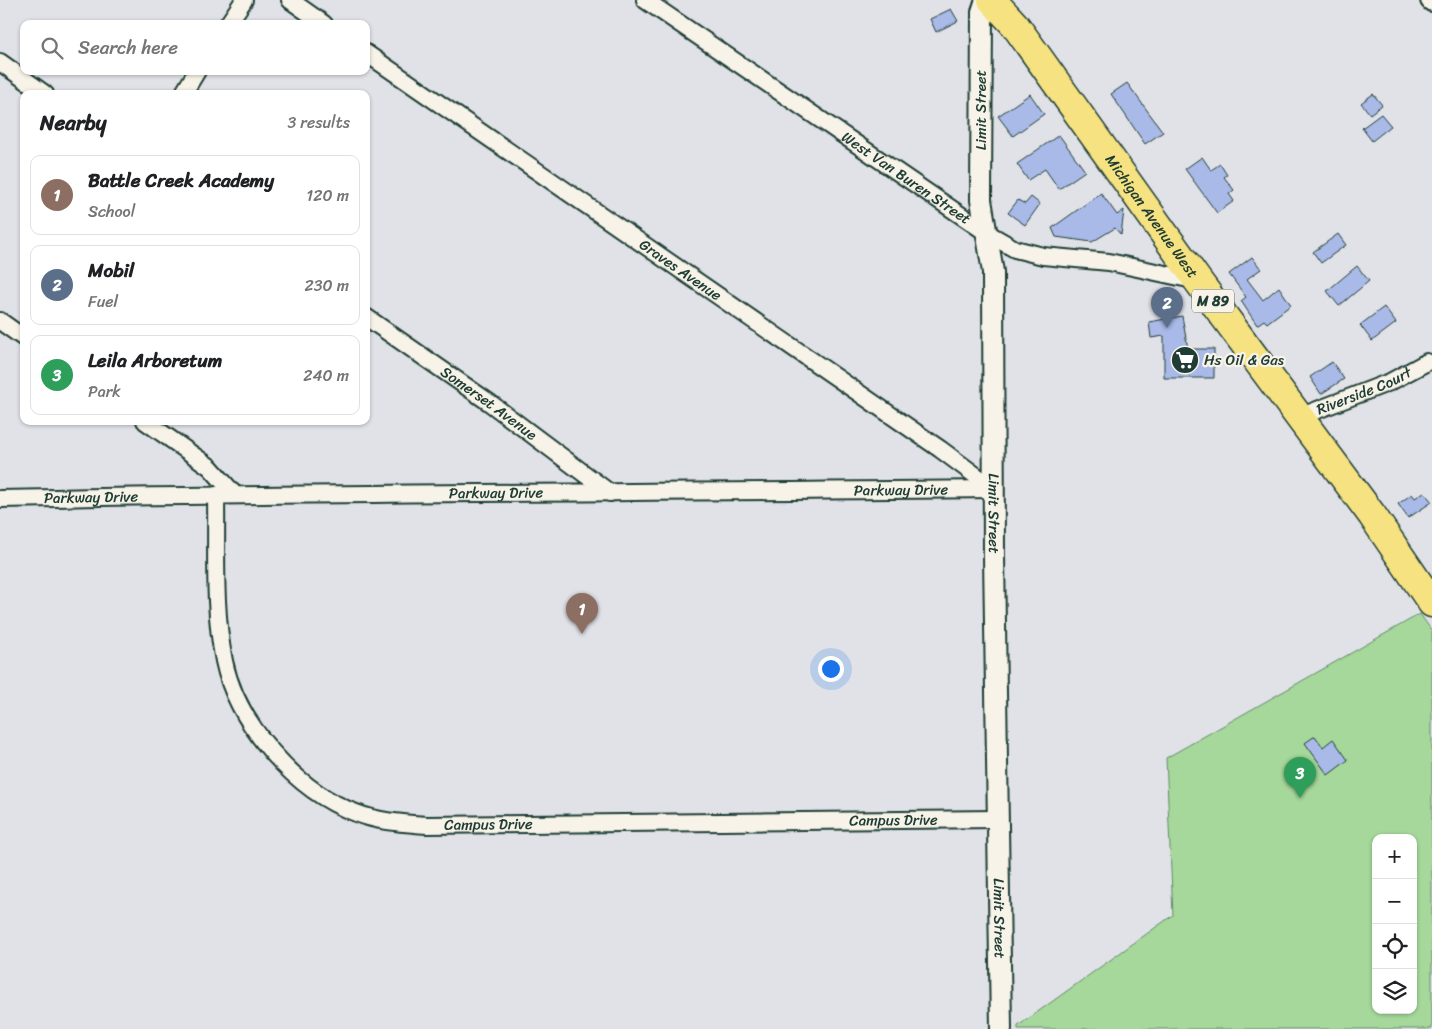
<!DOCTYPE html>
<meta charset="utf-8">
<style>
body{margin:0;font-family:Sriracha,sans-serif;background:#f6f6f6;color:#202124}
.controls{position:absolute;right:15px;bottom:15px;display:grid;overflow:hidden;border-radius:10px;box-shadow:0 1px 4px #0004}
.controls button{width:45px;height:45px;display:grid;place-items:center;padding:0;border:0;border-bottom:1px solid #e0e0e0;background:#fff;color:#202124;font:25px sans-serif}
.you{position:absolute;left:830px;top:668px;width:18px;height:18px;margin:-12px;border:4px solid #fff;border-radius:50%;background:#1a73e8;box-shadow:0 0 0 8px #1a73e833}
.badge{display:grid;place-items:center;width:32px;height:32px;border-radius:50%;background:#1f3d34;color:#fff;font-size:16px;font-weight:700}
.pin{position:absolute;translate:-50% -41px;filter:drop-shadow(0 1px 2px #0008)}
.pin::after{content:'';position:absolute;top:26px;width:18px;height:15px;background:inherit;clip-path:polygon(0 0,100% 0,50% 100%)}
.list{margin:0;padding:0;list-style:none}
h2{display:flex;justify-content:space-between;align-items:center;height:65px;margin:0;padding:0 20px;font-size:21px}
h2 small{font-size:16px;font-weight:400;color:#757577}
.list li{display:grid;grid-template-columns:32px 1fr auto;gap:15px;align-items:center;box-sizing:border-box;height:80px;margin:0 10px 10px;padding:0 10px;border:1px solid #e0e0e0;border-radius:10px}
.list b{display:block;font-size:19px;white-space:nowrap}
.list p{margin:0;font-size:16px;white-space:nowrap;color:#757577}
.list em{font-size:16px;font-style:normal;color:#757577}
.icon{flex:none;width:28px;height:28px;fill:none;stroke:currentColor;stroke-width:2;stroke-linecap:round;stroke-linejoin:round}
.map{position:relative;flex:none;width:1432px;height:1029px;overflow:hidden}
.search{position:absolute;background:#fff;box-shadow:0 1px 4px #0004;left:20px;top:20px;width:350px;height:55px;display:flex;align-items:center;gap:12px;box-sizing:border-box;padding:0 18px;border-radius:10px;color:#757577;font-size:19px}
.panel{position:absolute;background:#fff;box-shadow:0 1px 4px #0004;left:20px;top:90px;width:350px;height:335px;border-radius:10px}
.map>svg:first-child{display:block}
</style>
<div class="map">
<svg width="1432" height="1029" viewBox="0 0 1432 1029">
<rect width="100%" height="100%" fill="#e0e2e8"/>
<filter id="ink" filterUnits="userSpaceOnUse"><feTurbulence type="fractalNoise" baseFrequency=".02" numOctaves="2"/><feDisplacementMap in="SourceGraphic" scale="10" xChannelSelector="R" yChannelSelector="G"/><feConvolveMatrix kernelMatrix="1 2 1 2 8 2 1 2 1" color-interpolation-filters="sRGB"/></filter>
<g filter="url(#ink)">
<!-- green -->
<path fill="#a5d89a" stroke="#628a67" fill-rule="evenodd" d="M1420,614L1432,631V1029H1018V1026L1173,915L1166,758ZM1376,838H1413V1010H1376Z"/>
<!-- building -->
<g fill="#a9b9e8" stroke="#1f3d34">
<path d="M951,9L958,21L936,32L930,19Z"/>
<path d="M1127,83L1163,132L1145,144L1111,94Z"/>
<path d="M1030,94L1044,114L1013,136L998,116Z"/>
<path d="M1373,94L1382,105L1370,114L1361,103Z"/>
<path d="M1381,114L1391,126L1372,141L1362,128Z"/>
<path d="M1059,135L1085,171L1059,189L1045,169L1028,180L1017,164Z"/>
<path d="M1202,157L1211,170L1220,164L1227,175L1224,177L1234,190L1229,194L1234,201L1217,213L1185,169Z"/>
<path d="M1101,193L1117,215L1124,210L1121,235L1115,228L1092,242L1056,237L1052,228Z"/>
<path d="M1031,197L1040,204L1025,225L1008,213L1018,200L1025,204Z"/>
<path d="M1338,234L1346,245L1321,263L1313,252Z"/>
<path d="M1252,257L1261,269L1247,279L1263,300L1279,287L1291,305L1267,323L1264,320L1257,325L1241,301L1246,297L1229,274Z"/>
<path d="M1357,266L1369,281L1339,306L1327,291Z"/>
<path d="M1384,307L1396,323L1372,341L1360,325Z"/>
<path d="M1182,316L1188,349H1214V378H1164V336L1151,338L1149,322Z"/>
<path d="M1332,362L1344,379L1321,394L1310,377Z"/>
<path d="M1424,492L1432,502L1408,518L1398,504L1412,494L1415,498Z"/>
<path d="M1315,736L1323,747L1333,739L1348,760L1328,775L1305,743Z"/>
</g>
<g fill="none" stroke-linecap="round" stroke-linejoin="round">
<defs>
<g id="minor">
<path d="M290,0L324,24"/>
<path id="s1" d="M645,0L987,233L1015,249L1043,256L1109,262L1198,281"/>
<path d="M228,24L244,0"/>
<path id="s2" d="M366,53L940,449L994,489"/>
<path d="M0,62L45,94"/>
<path d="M183,94L197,71"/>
<path id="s3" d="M366,317L490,403L610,493"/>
<path d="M0,321L24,338"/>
<path id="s4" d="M1299,417L1390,382L1427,362"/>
<path d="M145,421L210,467L234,494"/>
<path id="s5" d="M216,495C217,549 213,607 224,661C237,724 296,791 356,813C379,822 402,823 427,825L998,819"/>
<path id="s6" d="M0,499C331,492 662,493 994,489"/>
</g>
<g id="tertiary">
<path id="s7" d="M986,0L982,12L981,200L993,272L994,556L1001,1029"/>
<path d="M1431,0L1432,1"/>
</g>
<g id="trunk">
<path id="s8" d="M992,0L1015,25L1198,281L1372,515L1432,603"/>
</g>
</defs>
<!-- minor casing -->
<use href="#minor" stroke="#1f3d34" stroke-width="20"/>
<!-- tertiary casing -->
<use href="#tertiary" stroke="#1f3d34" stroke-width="24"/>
<!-- trunk casing -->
<use href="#trunk" stroke="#1f3d34" stroke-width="31"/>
<!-- minor -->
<use href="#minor" stroke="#f7f3e8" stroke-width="16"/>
<!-- tertiary -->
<use href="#tertiary" stroke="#f7f3e8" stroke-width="20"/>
<!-- trunk -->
<use href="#trunk" stroke="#f6e281" stroke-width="28"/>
</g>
</g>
<!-- icons -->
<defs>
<symbol id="supermarket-disc" viewBox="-11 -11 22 22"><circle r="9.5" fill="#1f3d34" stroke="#f7f3e8"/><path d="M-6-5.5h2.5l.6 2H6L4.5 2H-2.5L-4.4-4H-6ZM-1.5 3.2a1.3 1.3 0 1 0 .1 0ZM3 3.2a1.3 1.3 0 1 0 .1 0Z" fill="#fff"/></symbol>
</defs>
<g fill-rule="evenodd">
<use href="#supermarket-disc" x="1169" y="344" width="32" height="32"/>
</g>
<g text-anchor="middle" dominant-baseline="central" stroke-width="4.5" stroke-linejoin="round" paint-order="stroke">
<!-- shield labels -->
<rect fill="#f7f3e8" stroke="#60746a" stroke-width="1" x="1192" y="289.5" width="42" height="23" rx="4"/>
<g font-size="14" font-weight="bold" fill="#1f3d34">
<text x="1213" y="301">M 89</text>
</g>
<!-- street labels -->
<g font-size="15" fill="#1f3d34" stroke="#f7f3e8">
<text transform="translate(981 110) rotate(-90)">Limit Street</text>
<text stroke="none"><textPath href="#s1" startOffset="316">West Van Buren Street</textPath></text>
<text stroke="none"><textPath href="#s8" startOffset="269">Michigan Avenue West</textPath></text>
<text stroke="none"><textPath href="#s2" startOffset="382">Graves Avenue</textPath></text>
<text stroke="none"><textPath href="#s4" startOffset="70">Riverside Court</textPath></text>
<text stroke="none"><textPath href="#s3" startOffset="150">Somerset Avenue</textPath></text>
<text stroke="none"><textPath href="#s6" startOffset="901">Parkway Drive</textPath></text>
<text stroke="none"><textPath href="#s6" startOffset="496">Parkway Drive</textPath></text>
<text stroke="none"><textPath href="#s6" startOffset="91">Parkway Drive</textPath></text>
<text stroke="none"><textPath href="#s7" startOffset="515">Limit Street</textPath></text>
<text stroke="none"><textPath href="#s5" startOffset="914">Campus Drive</textPath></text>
<text stroke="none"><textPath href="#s5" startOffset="509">Campus Drive</textPath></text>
<text stroke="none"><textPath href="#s7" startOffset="920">Limit Street</textPath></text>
</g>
<!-- poi labels -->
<g font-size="15" fill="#1f3d34" stroke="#f7f3e8" text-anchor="start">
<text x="1204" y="360">Hs Oil &amp; Gas</text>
</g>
</g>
</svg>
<div class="controls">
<button>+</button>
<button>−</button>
<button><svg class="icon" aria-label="locate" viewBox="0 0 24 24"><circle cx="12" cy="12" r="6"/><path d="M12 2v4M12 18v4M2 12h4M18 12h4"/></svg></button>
<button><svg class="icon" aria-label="layers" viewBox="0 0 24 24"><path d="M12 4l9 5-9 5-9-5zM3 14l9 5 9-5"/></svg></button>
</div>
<div class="you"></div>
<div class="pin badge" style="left:582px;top:634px;background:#8d6e63">1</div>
<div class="pin badge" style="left:1167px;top:328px;background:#5c6f8a">2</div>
<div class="pin badge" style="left:1300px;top:798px;background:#2e9e5b">3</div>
<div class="search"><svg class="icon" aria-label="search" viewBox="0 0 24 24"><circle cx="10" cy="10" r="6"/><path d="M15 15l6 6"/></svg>Search here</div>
<section class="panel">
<h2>Nearby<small>3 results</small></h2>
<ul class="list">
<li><span class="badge" style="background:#8d6e63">1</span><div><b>Battle Creek Academy</b><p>School</p></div><em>120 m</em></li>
<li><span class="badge" style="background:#5c6f8a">2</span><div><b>Mobil</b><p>Fuel</p></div><em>230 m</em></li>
<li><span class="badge" style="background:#2e9e5b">3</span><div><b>Leila Arboretum</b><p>Park</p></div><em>240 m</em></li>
</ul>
</section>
</div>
